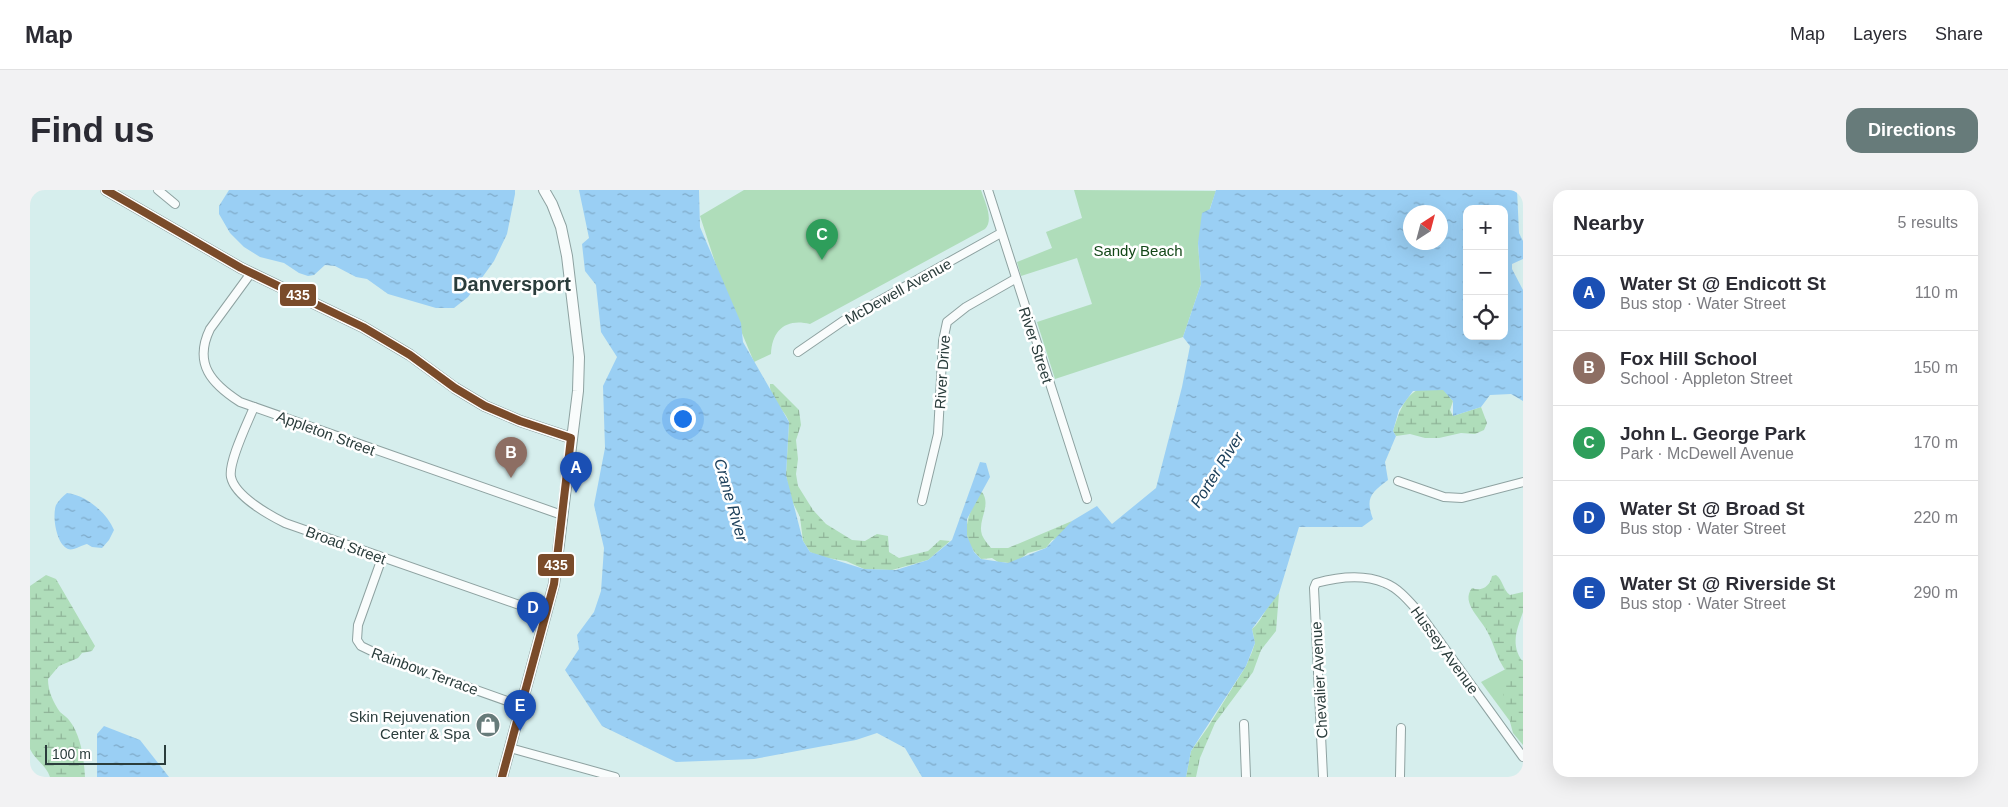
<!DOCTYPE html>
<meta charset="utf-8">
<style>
body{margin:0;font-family:Arial,sans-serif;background:#f2f2f3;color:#2b2b33}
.controls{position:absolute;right:15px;top:15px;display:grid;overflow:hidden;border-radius:10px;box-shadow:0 5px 20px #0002}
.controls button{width:45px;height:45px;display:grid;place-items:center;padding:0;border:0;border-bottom:1px solid #e1e1e2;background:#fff;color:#2b2b33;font:25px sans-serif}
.compass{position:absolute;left:1373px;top:15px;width:45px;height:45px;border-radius:50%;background:#fff;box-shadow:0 5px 20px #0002;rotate:36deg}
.scale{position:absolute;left:15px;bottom:12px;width:121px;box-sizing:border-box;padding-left:5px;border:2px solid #2b3d3c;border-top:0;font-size:14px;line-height:18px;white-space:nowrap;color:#2b3d3c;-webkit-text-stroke:4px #fff;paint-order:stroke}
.you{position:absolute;left:652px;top:228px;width:18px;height:18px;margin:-12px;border:4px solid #fff;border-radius:50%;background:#1a73e8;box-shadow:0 0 0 8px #1a73e833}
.badge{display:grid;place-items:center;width:32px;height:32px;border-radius:50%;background:#677b7a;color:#fff;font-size:16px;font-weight:700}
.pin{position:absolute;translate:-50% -41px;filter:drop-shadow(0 1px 2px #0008)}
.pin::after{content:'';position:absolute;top:26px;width:18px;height:15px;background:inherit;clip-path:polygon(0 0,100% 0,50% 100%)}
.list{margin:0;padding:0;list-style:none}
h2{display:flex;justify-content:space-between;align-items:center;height:65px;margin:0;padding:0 20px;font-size:21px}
h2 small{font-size:16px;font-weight:400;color:#7c7c81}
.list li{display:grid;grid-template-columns:32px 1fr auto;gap:15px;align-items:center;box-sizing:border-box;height:75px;padding:0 20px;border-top:1px solid #e1e1e2}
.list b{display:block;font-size:19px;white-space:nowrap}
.list p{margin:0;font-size:16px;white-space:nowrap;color:#7c7c81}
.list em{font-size:16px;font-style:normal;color:#7c7c81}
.icon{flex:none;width:28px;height:28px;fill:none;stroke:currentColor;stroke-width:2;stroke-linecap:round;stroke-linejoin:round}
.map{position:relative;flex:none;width:1493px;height:587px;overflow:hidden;border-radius:15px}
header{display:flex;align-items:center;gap:30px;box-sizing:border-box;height:70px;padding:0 25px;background:#fff;border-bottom:1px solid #e1e1e2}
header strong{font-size:24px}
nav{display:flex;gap:28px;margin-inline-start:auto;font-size:18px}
.intro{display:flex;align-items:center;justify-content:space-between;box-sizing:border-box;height:120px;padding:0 30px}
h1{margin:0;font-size:35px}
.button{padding:12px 22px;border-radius:15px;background:#677b7a;color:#fff;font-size:18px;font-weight:700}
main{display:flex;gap:30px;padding:0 30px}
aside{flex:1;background:#fff;border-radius:15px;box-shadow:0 5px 20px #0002}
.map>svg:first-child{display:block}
</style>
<header>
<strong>Map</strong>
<nav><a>Map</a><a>Layers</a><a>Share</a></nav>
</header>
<div class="intro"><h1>Find us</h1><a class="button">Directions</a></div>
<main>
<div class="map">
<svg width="1493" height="587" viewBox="0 0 1493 587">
<defs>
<pattern id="wetland-marsh" width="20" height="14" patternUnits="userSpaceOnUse" patternTransform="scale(1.25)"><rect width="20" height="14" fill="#afddba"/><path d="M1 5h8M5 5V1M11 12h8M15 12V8" fill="none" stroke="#8fb498"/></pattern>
<pattern id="water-ripples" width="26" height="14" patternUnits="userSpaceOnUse" patternTransform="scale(1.25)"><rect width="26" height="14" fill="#9acff4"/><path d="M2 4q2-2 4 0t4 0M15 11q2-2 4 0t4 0" fill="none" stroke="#7ea9c7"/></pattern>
</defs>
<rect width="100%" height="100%" fill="#d6eeed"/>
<!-- green -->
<g fill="#afddba">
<path d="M714,0H951C955,12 964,30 955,39L780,134C756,128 742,140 741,164L724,172L694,100L670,26Z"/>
<path d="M1044,0L1186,1L1168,53L1171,94L1153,147L1025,189L1007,132L1062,114L1047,68L991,86L987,72L1022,58L1016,42L1052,28Z"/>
<path d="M1493,470V549L1451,492Z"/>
</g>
<!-- wetland -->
<g fill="url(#wetland-marsh)">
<path d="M740,194H743L769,220L771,235L766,250L768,269L766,284L768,296L783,320L796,334L822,350L835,351L847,344L858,346L859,362L869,368L898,361L910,350L920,351L898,370L862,380L834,379L816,371L791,367L780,362L773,351L770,327L760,307L756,285L759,232C754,218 739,211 740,194Z"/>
<path d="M1391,198L1413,199L1423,211L1420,220L1423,226L1451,217L1457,233L1454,240L1445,244L1431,243L1409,248H1395L1380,244L1366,246L1363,241C1369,224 1373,206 1391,198Z"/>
<path d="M952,302C962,316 947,330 952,345C954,350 958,354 961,358H978L1042,331L1031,347L1022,350L1016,358L998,363L988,371L982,373L968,372L962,368L951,369C928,347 937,328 948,304Z"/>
<path d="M16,385L26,389L65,456L62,461L52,463L48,468L29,476L18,489C18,501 23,512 30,522C33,525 37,527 39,530C51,545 54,569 55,587H20C16,575 5,570 0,559V396Z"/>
<path d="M1466,385C1473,390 1473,400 1480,405L1493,402C1493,407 1493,417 1493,422C1487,439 1480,455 1493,472V555L1483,543L1480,532L1481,525L1476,516L1472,500L1473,496L1482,488C1467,472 1467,461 1458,443C1452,429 1430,413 1442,398C1452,402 1460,396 1462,386Z"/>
<path d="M1249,403L1246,441L1231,460L1223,482L1185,533L1170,568L1166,587H1156L1161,561L1178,537L1216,476L1222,462L1225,453L1222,439C1234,429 1237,412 1249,403Z"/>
</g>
<!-- water -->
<g fill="url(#water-ripples)" fill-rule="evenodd">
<path d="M199,0H485V4L477,44L464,71L438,107L424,118H406L358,104L337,89L326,87L305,76L295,75L284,85L278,86L269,83L254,73L230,67L214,57L200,43L189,24V16Z"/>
<path d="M549,0H669L670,37L711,133L713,152L759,232L756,285L773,351L780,362L834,379L866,380L898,370L922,350L950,272L956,273L960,287L937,329V346L944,362L951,369L978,373L1016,358L1042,331L1067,316L1082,334L1126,298L1152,197L1160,156L1153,147L1171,94L1168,53L1172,23L1180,19L1186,0H1487L1489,43L1493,51V69L1482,74V79L1493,100V211L1481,204L1460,205L1451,217L1423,226V211L1413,200L1383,201L1369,220L1363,241L1366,246L1355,272L1358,290C1341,303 1335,308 1343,329L1332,337H1269L1249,403L1222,439L1225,453L1216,476L1161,561L1156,587H892L875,558L847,543L826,550L724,569L646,572L572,536L535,480L549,459L547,445L564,422L571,401L574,358L564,315L575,258L573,196L587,167L571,142L566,95L555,81L552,54L559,48ZM1437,19H1474V146H1437ZM1410,22V52H1380V22Z"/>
<path d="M37,303C56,305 77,323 84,340L79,350L72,358L62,357L57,354C52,355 43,361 38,359C26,354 22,326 26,315C29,310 33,306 37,303Z"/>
<path d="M74,536L110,550L139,587H67V544Z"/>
</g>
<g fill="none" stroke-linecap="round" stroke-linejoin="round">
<defs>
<g id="minor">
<path d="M128,0L145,14"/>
<path d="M958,0L1057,309"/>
<path d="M221,83L180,139C163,174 182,194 210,212L532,325"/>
<path d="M768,162L813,131L971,43"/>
<path d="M224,217C218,232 198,272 201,287C205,306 239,325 255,333L515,424"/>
<path d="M1368,291L1414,307L1432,308L1493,292"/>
<path d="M892,311L908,244L913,151L917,132L936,117L985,89"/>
<path d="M352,368L328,435L327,450L331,456L356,468L491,516"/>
<path d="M1214,534L1216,587"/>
<path d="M480,558L585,587"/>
<path d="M1293,587L1284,398L1286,393C1308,387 1334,384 1355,393C1368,398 1378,410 1387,420L1493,567"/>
<path d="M1370,587L1371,538"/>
</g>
<g id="secondary">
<path d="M76,0L211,78L333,137L380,165L425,198L455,216L490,231L541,248"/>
<path d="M472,587L524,394L548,201L549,167L537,66L531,37L522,14L514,0"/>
</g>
</defs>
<!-- minor casing -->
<use href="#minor" stroke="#8ea2a1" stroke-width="10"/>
<!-- secondary casing -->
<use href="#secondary" stroke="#8ea2a1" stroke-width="12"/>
<!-- minor -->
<use href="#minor" stroke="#f9fcfc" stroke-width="8"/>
<!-- secondary -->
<use href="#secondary" stroke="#f9fcfc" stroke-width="10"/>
<defs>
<path id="bus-1" d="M76,0L211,78L333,137L380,165L425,198L455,216L490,231L541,248L524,394L472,587"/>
</defs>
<!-- bus-1 casing -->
<use href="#bus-1" stroke="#fff" stroke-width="11"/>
<!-- bus-1 -->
<use href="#bus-1" stroke="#7a4b2a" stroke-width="8"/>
</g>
<!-- icons -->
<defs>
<symbol id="shop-disc" viewBox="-11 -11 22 22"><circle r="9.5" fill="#677b7a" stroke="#fff"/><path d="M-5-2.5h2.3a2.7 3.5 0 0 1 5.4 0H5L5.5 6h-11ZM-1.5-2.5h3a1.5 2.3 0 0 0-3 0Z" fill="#fff"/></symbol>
</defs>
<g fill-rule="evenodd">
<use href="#shop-disc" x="444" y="521" width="28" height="28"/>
</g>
<g text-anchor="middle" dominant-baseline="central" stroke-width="5" stroke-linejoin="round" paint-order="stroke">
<!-- park labels -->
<g font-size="15" fill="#134718" stroke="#fff">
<text x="1108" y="60">Sandy Beach</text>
</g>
<!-- street labels -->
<g font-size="15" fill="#2b3d3c" stroke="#fff">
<text transform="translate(868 101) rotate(-29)">McDewell Avenue</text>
<text transform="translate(1006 155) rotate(72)">River Street</text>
<text transform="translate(912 182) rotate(-86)">River Drive</text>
<text transform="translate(296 243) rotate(20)">Appleton Street</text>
<text transform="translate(316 355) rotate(20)">Broad Street</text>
<text transform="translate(1415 460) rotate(54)">Hussey Avenue</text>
<text transform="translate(395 481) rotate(20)">Rainbow Terrace</text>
<text transform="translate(1289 490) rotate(-93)">Chevalier Avenue</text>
</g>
<!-- poi labels -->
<g font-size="15" fill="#2b3d3c" stroke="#fff" text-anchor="end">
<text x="440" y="526">Skin Rejuvenation<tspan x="440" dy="17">Center &amp; Spa</tspan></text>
</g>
<!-- water labels -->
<g font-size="16" font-style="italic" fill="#1d405b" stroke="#fff">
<text transform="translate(1187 280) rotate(-58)">Porter River</text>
<text transform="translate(701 310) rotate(74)">Crane River</text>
</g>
<!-- district labels -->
<g font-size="20" font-weight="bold" fill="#2b3d3c" stroke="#fff">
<text x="482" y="94">Danversport</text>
</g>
</g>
<g stroke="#fff" stroke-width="2">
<rect x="249" y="93" width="38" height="24" rx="5" fill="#7a4b2a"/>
<rect x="507" y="363" width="38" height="24" rx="5" fill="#7a4b2a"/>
</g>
<g font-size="14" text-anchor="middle" font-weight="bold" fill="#fff">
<text x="268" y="110">435</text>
<text x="526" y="380">435</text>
</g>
</svg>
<div class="controls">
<button>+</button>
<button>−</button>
<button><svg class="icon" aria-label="locate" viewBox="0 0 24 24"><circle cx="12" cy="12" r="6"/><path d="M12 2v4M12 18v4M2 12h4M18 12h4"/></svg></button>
</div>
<svg class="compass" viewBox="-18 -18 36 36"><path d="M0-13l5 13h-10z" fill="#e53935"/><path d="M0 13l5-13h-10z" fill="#7c7c81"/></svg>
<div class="scale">100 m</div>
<div class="you"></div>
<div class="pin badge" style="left:546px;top:303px;background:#1a4fb4">A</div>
<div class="pin badge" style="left:481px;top:288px;background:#8d6e63">B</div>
<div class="pin badge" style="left:792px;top:70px;background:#2e9e5b">C</div>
<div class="pin badge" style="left:503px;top:443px;background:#1a4fb4">D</div>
<div class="pin badge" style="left:490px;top:541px;background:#1a4fb4">E</div>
</div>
<aside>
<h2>Nearby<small>5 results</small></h2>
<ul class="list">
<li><span class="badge" style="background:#1a4fb4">A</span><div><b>Water St @ Endicott St</b><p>Bus stop · Water Street</p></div><em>110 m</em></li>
<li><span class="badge" style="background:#8d6e63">B</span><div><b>Fox Hill School</b><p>School · Appleton Street</p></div><em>150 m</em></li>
<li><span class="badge" style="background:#2e9e5b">C</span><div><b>John L. George Park</b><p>Park · McDewell Avenue</p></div><em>170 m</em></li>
<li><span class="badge" style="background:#1a4fb4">D</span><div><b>Water St @ Broad St</b><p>Bus stop · Water Street</p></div><em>220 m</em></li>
<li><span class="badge" style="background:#1a4fb4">E</span><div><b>Water St @ Riverside St</b><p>Bus stop · Water Street</p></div><em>290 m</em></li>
</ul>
</aside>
</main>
